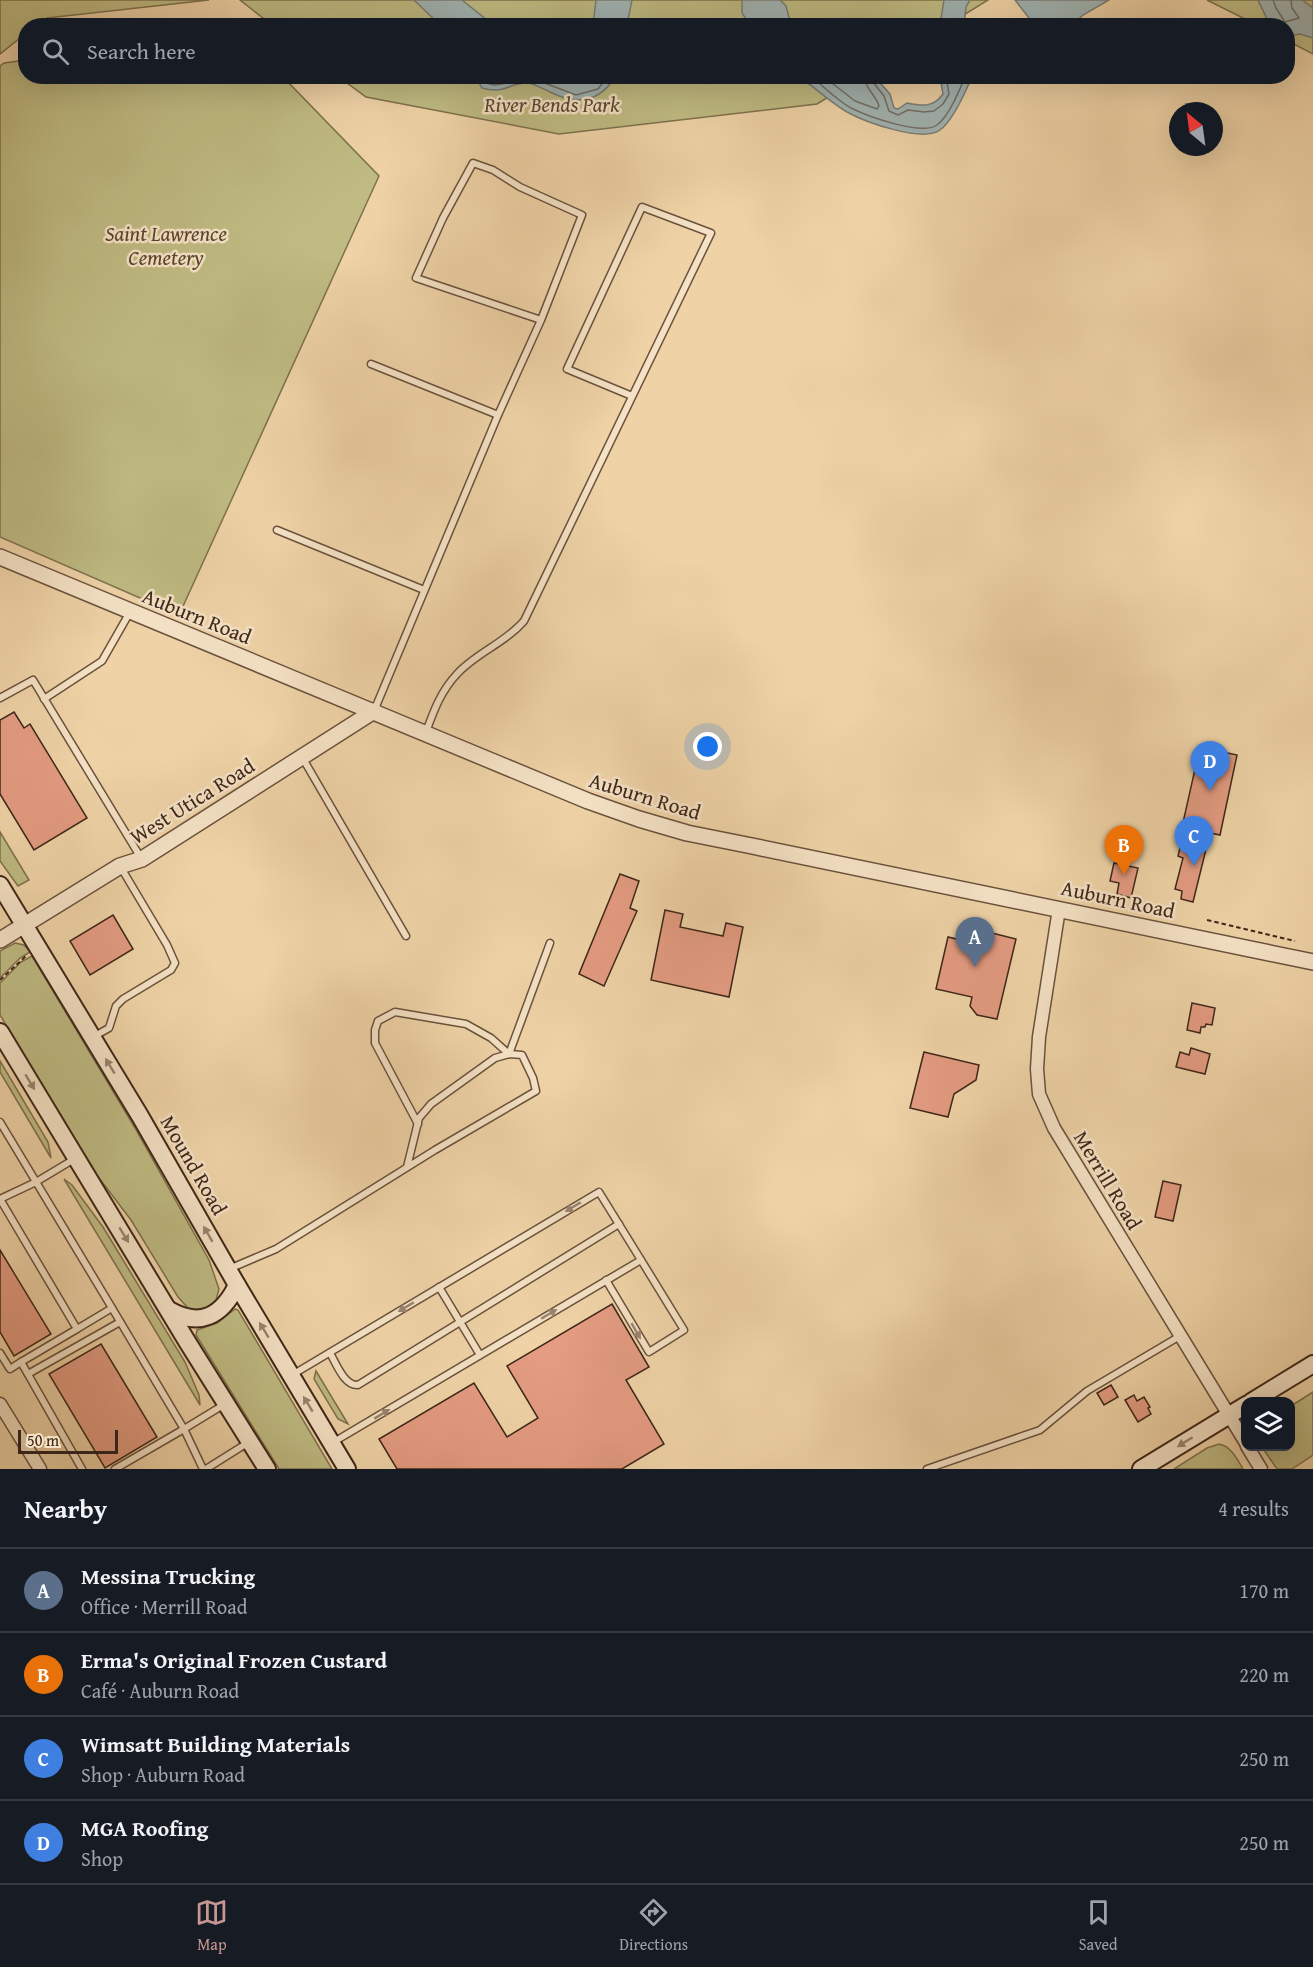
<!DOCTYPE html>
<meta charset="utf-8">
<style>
body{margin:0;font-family:"Gentium Book Plus",serif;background:#242831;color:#f1f3f6}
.controls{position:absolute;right:18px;bottom:18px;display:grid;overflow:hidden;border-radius:12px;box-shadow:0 6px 24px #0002}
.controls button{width:54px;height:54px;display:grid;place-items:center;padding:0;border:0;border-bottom:2px solid #363941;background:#171b24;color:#f1f3f6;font:30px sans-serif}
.compass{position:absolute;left:1169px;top:102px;width:54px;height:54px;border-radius:50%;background:#171b24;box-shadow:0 6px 24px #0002;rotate:331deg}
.scale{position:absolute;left:18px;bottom:15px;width:100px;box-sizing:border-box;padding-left:6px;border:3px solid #3e2719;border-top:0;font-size:16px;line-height:21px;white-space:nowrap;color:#3e2719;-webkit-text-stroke:4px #f5e2c6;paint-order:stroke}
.you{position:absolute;left:708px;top:747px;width:21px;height:21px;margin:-15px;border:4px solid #fff;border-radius:50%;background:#1a73e8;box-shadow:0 0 0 9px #1a73e833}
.badge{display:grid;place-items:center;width:39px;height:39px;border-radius:50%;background:#c59692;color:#fff;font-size:20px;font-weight:700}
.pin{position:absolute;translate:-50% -50px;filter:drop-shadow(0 2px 3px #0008)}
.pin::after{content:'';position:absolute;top:32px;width:21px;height:18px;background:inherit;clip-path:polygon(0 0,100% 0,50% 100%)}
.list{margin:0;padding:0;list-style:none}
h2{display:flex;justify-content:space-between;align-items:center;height:78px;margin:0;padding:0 24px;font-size:26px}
h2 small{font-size:20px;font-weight:400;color:#9ea1a6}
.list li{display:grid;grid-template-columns:39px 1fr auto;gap:18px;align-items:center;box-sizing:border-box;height:84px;padding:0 24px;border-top:2px solid #363941}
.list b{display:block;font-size:22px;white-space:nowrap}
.list p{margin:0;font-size:20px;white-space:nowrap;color:#9ea1a6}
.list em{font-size:20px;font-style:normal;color:#9ea1a6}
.icon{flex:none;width:33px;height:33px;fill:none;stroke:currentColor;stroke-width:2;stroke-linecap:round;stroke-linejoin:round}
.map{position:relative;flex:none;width:1313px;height:1469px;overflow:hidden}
.search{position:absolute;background:#171b24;box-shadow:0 6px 24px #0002;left:18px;right:18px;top:18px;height:66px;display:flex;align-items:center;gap:15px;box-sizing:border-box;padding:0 21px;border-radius:24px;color:#9ea1a6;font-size:22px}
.sheet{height:414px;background:#171b24}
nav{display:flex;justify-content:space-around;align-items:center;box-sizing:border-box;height:84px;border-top:2px solid #363941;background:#171b24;font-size:16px;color:#9ea1a6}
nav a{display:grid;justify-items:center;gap:3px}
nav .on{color:#c59692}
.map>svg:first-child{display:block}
</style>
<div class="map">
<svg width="1313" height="1469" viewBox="0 0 1313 1469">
<rect width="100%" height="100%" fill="#efd3a7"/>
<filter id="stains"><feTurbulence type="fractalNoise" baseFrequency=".00333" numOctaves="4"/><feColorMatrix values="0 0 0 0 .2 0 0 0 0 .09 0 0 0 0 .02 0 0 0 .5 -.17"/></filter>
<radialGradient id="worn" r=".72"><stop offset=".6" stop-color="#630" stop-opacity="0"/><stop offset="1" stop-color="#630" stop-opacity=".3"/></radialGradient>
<!-- green -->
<g fill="#bfbb83" stroke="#7e714e" stroke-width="1.5">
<path d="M0,0H209L47,18L37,25L26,26L25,34L0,54Z"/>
<path d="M240,0H988L946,26H273Z"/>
<path d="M1207,0H1313V54L1288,41V26L1257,25Z"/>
<path d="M25,60L26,76H276L284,78L379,176L179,615L0,537V66L4,63Z"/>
<path d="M339,77H861L817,104L559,134L366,97Z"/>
<path d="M0,832L29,880L18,886L0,861Z"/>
<path d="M15,943L24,945L30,952L20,958L0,978V951Z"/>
<path d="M32,956L135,1128L209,1260L219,1289L216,1300L206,1308L194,1310L188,1308L178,1297L131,1220L96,1174L0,1015V983L21,962Z"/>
<path d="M0,1061L48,1142L51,1158L0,1072Z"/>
<path d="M64,1179L72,1185L103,1227L185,1362L199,1395L200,1405Z"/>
<path d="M235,1309L238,1310L332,1469H279L196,1335L197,1330L217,1323Z"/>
<path d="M316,1371L348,1424L338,1419L314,1379Z"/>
<path d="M1313,1392V1455L1292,1469H1277L1262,1447L1290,1446L1291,1406Z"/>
<path d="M1219,1444C1231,1446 1237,1459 1243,1469H1174L1207,1448Z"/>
</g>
<!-- water -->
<g fill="#a0b4b4" stroke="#797c76" stroke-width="1.5">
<path d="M414,0H462L493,25H440Z"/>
<path d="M596,0H632L627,25H593Z"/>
<path d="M742,0H780L786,6L791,25H750L742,13Z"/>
<path d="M944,0H970L966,7L964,25H940Z"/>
<path d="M1015,0H1109L1083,15L1072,25H1038L1029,18Z"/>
<path d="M1258,0H1302L1313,8V38L1300,34L1288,36V26L1270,25Z"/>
<path d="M476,77V76L615,77C599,103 576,105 550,92C543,89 535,84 528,83C510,82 505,95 482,88Z"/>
<path d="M799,77H875L890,94L894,108L898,109L907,103C922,106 933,108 943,94L940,77H971V79C965,93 953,121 940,130C923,143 865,122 847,112C830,102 816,88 799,77Z"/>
</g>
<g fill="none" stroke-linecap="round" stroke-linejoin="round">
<!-- shore -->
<g stroke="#6f6e66" stroke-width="1.5">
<path d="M1273,0L1276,8L1285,22L1299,18L1292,8L1291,0"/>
<path d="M482,76L486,83L494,85L502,84L517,79L529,77L576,95L598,89L608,76"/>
<path d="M810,76C824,86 836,100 851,108C867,116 921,136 937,125C949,116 960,90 965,76"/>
<path d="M823,76L855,101L877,109L879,106C876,95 865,89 864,76"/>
<path d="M872,76L873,82L884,96L889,111L898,115L908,110L924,112L934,111L943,104L949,94L946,76"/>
</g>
</g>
<!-- building -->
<g fill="#e49c82" stroke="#3e2719" stroke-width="1.5">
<path d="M14,712L24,728L30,724L87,818L34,850L0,794V720Z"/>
<path d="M1200,747L1237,755L1220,835L1210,833L1193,902L1181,899L1182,891L1175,889L1183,858L1178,856L1185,828L1182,827Z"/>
<path d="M1114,863L1138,868L1131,898L1117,894L1119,883L1110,881Z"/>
<path d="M620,874L639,881L630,908L637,911L604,986L579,974Z"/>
<path d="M665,910L683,914L680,927L723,936L726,923L743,927L729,997L651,980Z"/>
<path d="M113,915L133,949L90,975L70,941Z"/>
<path d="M988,932L1016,939L997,1019L977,1015L970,1006L972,997L936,989L948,937L985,946Z"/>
<path d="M1192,1003L1215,1008L1212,1025L1206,1024L1205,1027H1201L1200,1033L1187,1030Z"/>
<path d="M1191,1048L1210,1054L1205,1074L1176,1067L1180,1052L1189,1055Z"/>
<path d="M924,1052L979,1065L976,1080L954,1094L948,1117L910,1108Z"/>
<path d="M1163,1181L1181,1185L1173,1221L1155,1217Z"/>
<path d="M0,1250L51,1334L14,1356L0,1332Z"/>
<path d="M612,1304L649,1367L626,1380L664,1444L622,1469H397L379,1439L474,1383L507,1437L538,1418L507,1366Z"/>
<path d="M101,1344L157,1437L105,1468L49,1374Z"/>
<path d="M1111,1385L1118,1397L1104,1405L1097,1393Z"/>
<path d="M1134,1395L1137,1401L1144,1397L1150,1407L1148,1408L1151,1414L1138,1422L1125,1400Z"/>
</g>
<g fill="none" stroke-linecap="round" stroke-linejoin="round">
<defs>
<g id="service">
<path d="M371,364L498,415"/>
<path d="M277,530L424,590"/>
<path d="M0,698L33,680L141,858"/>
<path d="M44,699L102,661L130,612"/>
<path d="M374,711L498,415L541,320L582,215L520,187L493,170L473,163L443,218L416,278L541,320"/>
<path d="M426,732C434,710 441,691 457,674C476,653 505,643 524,621L711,233L642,207L567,369L632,396"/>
<path d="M302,757L406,936"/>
<path d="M93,1037L109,1028L116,1006L123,999L171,970L175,963L167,945L120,866"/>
<path d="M0,1122L112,1308L77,1329L0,1199"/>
<path d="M418,1124L375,1043V1030L378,1021L395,1012L466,1024L491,1038L509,1054L550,943"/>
<path d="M0,1199L36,1182L76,1158"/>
<path d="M229,1269L276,1249L435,1150L536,1091L533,1078L522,1055L509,1054L495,1058L431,1104L419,1118L407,1167"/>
<path d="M606,1280L649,1352L684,1330L641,1260"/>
<path d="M439,1287L480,1355"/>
<path d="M112,1308L184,1429L225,1404"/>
<path d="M77,1329L21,1362L82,1469"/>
<path d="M0,1353L10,1369L21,1362"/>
<path d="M330,1353C336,1363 344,1386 358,1385L619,1224"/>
<path d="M28,1374L120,1322"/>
<path d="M292,1375L599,1192L641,1260L332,1443"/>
<path d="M115,1469L184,1429L203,1469"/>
<path d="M206,1469L249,1442"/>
<path d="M927,1469L1040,1430L1087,1391L1180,1336"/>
</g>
<g id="minor">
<path d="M1059,909L1039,1037L1037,1069L1039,1094L1054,1128L1246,1443"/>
<path d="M0,1404L40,1469"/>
<path d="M1247,1446L1261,1469"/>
</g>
<g id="tertiary">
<path d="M0,557L588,801L639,819L687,833L752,846L1313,962"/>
<path d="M0,940L120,866L142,859L374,711"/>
</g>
<g id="secondary">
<path d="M0,885L140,1116L237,1285L347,1469"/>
<path d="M0,1032L188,1343L267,1469"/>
<path d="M169,1310C200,1328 222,1316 237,1285"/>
<path d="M1251,1402L1313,1364"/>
<path d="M1141,1469L1246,1405"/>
</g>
</defs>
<!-- service casing -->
<use href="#service" stroke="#6a523c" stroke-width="9"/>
<!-- minor casing -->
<use href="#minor" stroke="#6a523c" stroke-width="15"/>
<!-- tertiary casing -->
<use href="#tertiary" stroke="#6a523c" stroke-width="18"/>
<!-- secondary casing -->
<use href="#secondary" stroke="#3e2719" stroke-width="20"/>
<!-- path -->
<g stroke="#3e2719" stroke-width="2" stroke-dasharray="4.5 3" stroke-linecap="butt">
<path d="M1207,920L1295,941"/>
<path d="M0,980L26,956"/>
</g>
<!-- service -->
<use href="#service" stroke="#f5e2c6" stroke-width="6"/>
<!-- minor -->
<use href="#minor" stroke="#f5e2c6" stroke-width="12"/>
<!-- tertiary -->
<use href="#tertiary" stroke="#f5e2c6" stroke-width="15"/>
<!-- secondary -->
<use href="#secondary" stroke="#f5e2c6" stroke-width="16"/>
</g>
<!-- one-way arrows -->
<defs><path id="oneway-solid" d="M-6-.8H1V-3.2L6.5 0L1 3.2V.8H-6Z" transform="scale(1.5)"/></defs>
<g fill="#9a8470">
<use href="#oneway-solid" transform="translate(110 1066) rotate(-121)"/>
<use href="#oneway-solid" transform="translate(30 1082) rotate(59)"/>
<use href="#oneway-solid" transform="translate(573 1207) rotate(149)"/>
<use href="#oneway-solid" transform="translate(208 1234) rotate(-120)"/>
<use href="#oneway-solid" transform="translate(124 1235) rotate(59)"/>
<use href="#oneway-solid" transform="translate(406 1307) rotate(149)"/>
<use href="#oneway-solid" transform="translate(549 1314) rotate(-31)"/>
<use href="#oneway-solid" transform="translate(264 1330) rotate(-121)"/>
<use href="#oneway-solid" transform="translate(636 1331) rotate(60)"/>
<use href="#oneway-solid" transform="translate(308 1404) rotate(-121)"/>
<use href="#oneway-solid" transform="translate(382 1414) rotate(-31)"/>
<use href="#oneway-solid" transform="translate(1185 1442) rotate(148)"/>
</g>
<g text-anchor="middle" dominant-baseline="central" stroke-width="5" stroke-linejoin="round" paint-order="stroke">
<!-- park labels -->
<g font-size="21" font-style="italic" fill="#58452e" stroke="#f5e2c6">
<text x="552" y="104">River Bends Park</text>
<text x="166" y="233">Saint Lawrence<tspan x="166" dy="24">Cemetery</tspan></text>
</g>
<!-- street labels -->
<g font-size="21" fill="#3e2719" stroke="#f5e2c6">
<text transform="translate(197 616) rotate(22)">Auburn Road</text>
<text transform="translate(645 796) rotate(17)">Auburn Road</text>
<text transform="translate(192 801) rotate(-32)">West Utica Road</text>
<text transform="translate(1118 899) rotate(12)">Auburn Road</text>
<text transform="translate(194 1165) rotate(60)">Mound Road</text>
<text transform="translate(1108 1180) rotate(59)">Merrill Road</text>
</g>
</g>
<rect width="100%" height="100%" filter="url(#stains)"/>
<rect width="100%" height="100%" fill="url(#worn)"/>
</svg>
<div class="controls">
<button><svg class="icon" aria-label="layers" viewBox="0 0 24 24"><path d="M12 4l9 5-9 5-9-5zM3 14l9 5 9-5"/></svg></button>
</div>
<svg class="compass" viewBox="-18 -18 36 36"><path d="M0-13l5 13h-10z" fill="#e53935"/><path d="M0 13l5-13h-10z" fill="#9ea1a6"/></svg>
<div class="scale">50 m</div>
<div class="you"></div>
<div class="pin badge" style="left:975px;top:967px;background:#5c6f8a">A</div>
<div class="pin badge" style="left:1124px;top:875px;background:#e8710a">B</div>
<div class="pin badge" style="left:1194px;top:866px;background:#3f7fe0">C</div>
<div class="pin badge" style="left:1210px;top:791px;background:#3f7fe0">D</div>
<div class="search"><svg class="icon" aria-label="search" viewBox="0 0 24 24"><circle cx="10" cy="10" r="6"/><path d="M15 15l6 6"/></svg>Search here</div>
</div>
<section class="sheet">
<h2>Nearby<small>4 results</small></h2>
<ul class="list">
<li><span class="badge" style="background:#5c6f8a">A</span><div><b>Messina Trucking</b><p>Office · Merrill Road</p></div><em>170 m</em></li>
<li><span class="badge" style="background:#e8710a">B</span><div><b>Erma's Original Frozen Custard</b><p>Café · Auburn Road</p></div><em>220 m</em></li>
<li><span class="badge" style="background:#3f7fe0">C</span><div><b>Wimsatt Building Materials</b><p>Shop · Auburn Road</p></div><em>250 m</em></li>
<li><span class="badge" style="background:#3f7fe0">D</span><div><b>MGA Roofing</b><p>Shop</p></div><em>250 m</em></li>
</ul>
</section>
<nav>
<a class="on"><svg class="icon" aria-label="map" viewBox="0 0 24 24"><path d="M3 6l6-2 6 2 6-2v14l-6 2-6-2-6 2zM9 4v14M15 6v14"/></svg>Map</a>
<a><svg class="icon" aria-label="directions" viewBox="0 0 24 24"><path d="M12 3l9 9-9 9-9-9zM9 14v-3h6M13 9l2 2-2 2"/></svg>Directions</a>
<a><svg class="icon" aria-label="saved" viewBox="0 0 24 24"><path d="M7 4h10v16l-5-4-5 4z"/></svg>Saved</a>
</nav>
